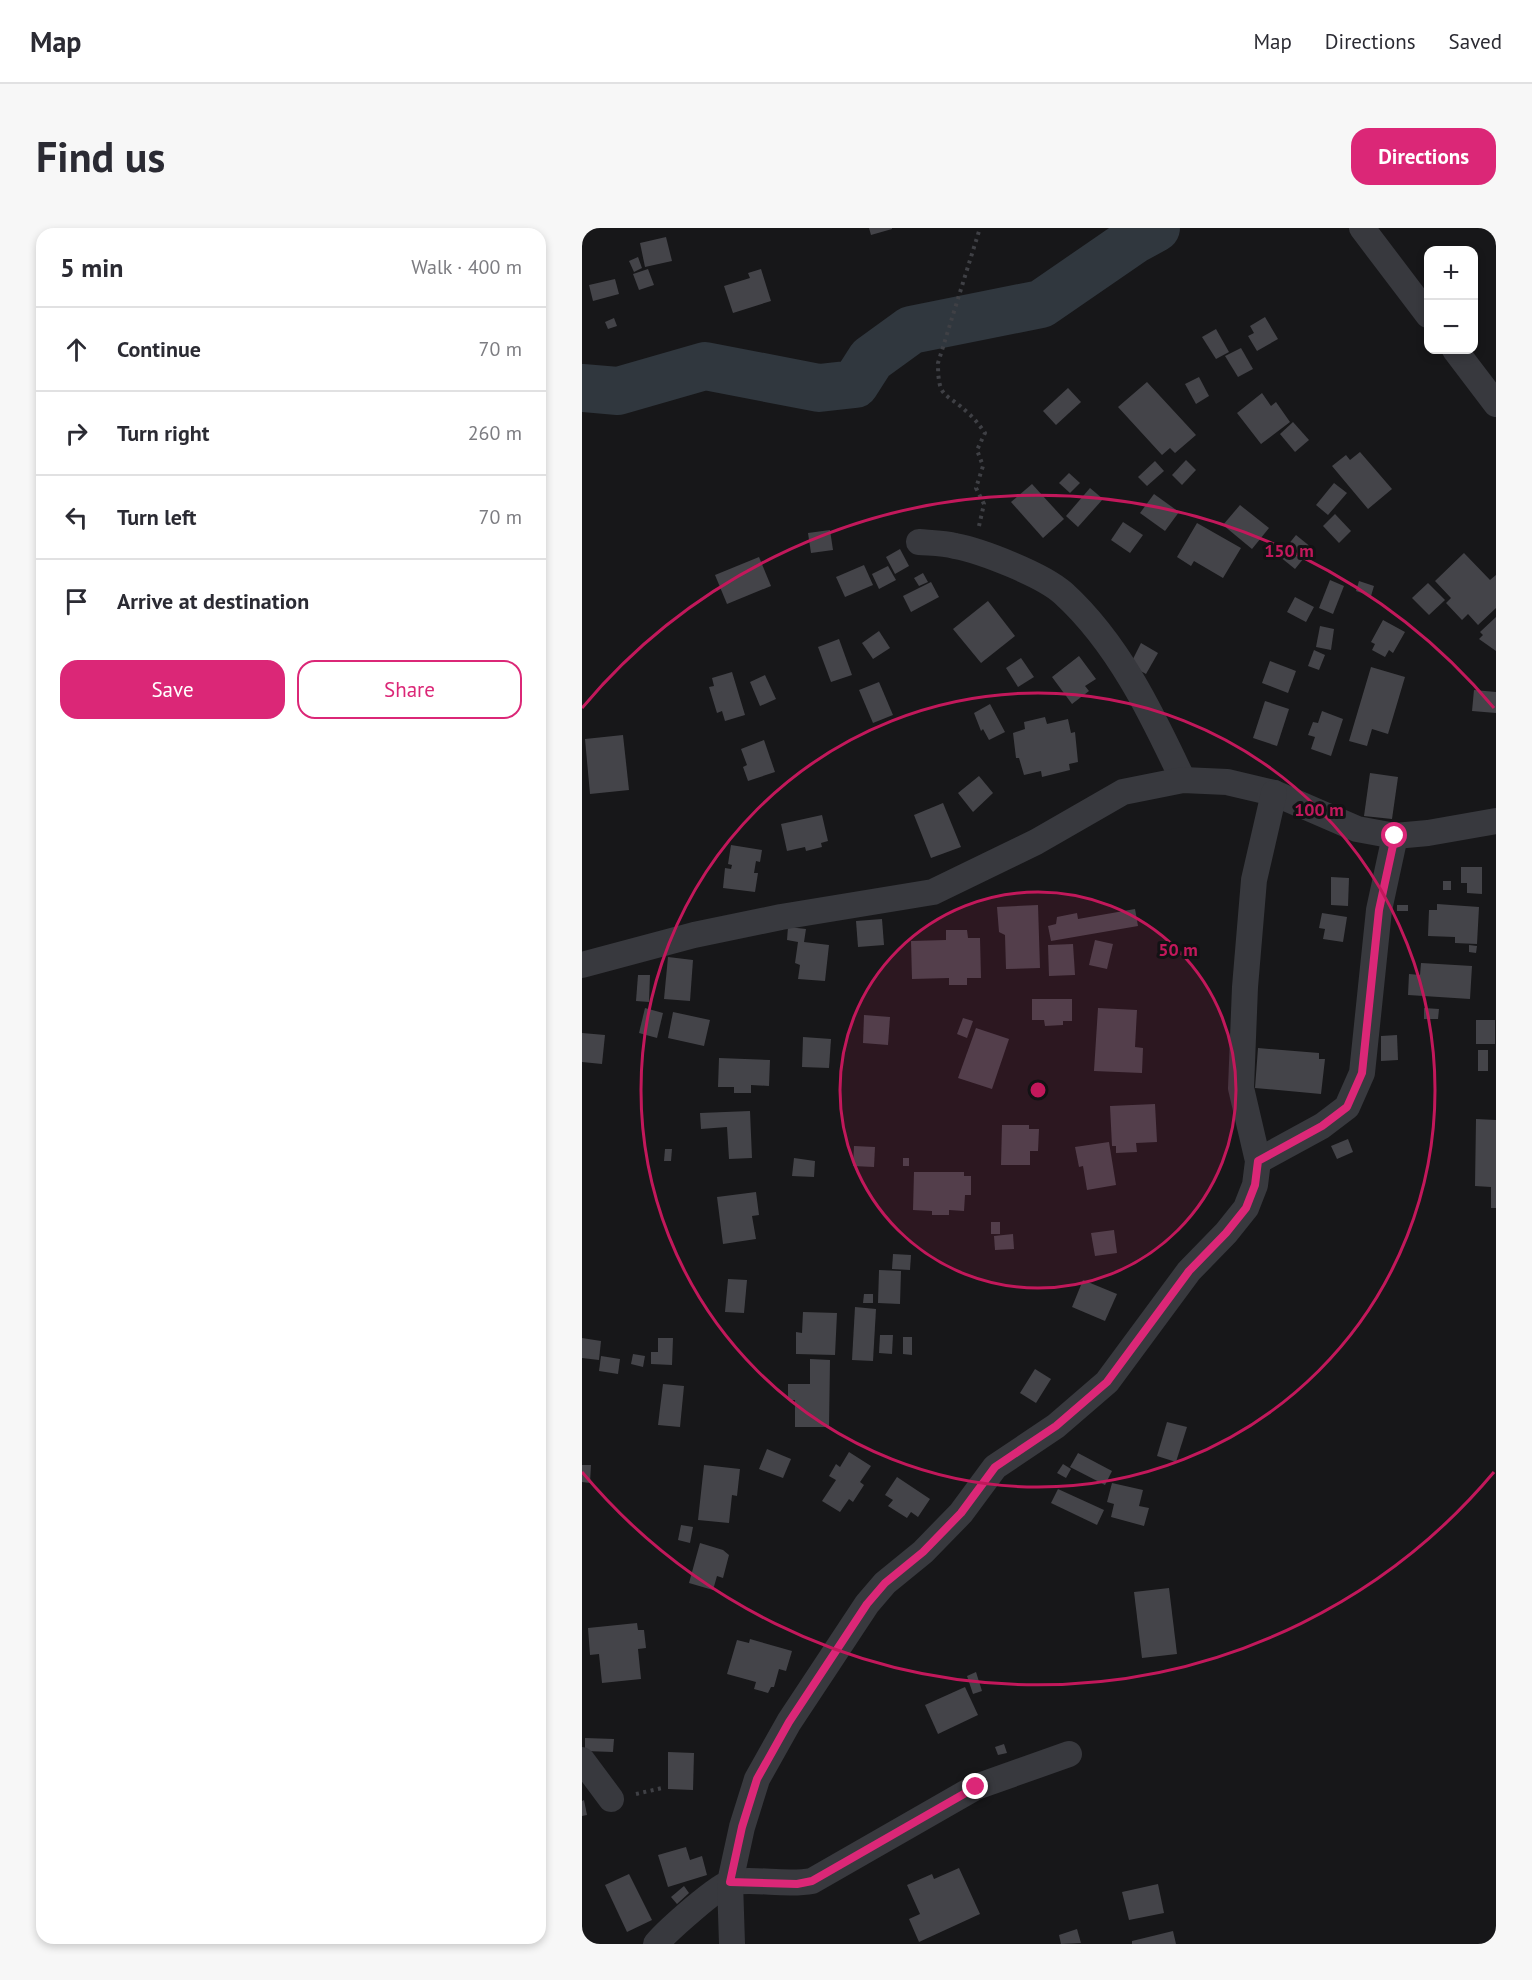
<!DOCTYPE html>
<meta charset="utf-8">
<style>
body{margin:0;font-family:"PT Sans",sans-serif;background:#f7f7f7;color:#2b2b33}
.controls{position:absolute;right:18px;top:18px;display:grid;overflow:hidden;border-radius:12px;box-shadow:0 3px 9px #0003}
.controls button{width:54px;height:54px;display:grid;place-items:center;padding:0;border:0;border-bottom:2px solid #e1e1e2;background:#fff;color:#2b2b33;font:30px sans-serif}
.stop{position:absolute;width:18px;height:18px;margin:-14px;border:4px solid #db2777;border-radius:50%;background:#fff}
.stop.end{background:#db2777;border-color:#fff;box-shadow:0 2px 6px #0008}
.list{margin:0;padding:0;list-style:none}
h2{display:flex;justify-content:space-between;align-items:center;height:78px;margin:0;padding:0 24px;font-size:26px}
h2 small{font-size:20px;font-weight:400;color:#7c7c81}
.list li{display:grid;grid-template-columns:39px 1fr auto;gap:18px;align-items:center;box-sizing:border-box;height:84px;padding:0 24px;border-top:2px solid #e1e1e2}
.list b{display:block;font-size:22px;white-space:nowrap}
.list em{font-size:20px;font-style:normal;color:#7c7c81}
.actions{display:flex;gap:12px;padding:18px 24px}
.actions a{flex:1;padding:14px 0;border:2px solid #db2777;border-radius:18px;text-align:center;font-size:21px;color:#db2777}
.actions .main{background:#db2777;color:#fff}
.icon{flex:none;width:33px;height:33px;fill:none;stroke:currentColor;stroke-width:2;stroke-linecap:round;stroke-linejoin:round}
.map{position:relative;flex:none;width:914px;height:1716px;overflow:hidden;border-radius:18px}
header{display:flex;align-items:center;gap:36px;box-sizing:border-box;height:84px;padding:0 30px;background:#fff;border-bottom:2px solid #e1e1e2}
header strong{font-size:28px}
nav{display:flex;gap:33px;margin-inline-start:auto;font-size:21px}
.intro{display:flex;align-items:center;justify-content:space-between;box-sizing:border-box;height:144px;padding:0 36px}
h1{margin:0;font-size:42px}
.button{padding:15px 27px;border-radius:18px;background:#db2777;color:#fff;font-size:21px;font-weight:700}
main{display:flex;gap:36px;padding:0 36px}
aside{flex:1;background:#fff;border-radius:18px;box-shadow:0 3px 9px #0003}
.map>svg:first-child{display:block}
</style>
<header>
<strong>Map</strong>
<nav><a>Map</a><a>Directions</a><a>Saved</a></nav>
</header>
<div class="intro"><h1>Find us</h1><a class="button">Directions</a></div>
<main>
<aside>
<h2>5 min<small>Walk · 400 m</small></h2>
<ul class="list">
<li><svg class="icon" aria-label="ahead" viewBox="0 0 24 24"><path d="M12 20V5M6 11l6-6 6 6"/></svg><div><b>Continue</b></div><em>70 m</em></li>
<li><svg class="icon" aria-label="right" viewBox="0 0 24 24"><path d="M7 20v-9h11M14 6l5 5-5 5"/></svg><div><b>Turn right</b></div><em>260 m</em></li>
<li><svg class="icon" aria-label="left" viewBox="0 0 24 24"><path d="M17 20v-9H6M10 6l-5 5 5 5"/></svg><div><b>Turn left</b></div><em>70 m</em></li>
<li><svg class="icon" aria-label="arrive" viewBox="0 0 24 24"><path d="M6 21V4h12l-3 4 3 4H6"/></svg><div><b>Arrive at destination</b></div></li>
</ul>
<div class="actions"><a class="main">Save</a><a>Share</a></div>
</aside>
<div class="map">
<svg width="914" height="1716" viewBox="0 0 914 1716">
<rect width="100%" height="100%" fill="#171719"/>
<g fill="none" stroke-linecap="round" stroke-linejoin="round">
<!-- river -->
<path stroke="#30373e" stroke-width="48" d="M0,160L36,163L123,138L237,160L273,156L289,131L329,102L459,76L552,12L574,0"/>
</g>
<!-- building -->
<g fill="#444449">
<path d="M287,0H310V1L289,7Z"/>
<path d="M84,9L90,33L63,39L58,15Z"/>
<path d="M56,29L60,40L52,44L47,33Z"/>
<path d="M66,41L72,57L57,62L51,46Z"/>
<path d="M179,41L189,73L151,85L142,58L168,50L166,45Z"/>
<path d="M33,51L37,66L11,73L7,57Z"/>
<path d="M683,89L696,111L675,123L666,108L672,105L668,98Z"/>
<path d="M32,90L35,98L26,101L23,94Z"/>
<path d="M634,101L647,124L634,131L620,109Z"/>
<path d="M659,120L671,141L656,149L643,128Z"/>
<path d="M617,149L627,168L614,176L603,156Z"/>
<path d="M565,154L614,207L593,225L588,220L580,227L536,179Z"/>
<path d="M486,160L499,174L474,197L461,183Z"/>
<path d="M680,165L689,178L694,174L708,194L679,216L655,185Z"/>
<path d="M711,194L727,212L713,224L698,206Z"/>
<path d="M778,224L810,261L786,281L750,238L764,227L768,232Z"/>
<path d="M604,232L614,242L600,257L590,247Z"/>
<path d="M573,233L582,243L565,258L556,249Z"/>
<path d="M487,245L498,255L488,265L477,255Z"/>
<path d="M752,255L765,265L746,287L734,277Z"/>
<path d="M450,256L482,291L461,310L429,274Z"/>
<path d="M508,260L521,271L496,299L484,288Z"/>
<path d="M572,266L597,284L583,303L558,285Z"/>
<path d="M658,277L687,300L670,321L641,297Z"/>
<path d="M753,286L769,303L757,315L741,298Z"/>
<path d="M541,294L561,307L548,325L529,312Z"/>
<path d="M615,295L659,320L641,350L612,333L609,338L595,329Z"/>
<path d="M248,302L251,322L229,325L226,305Z"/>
<path d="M714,307L730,320L713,341L697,328Z"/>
<path d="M318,321L327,338L313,346L304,329Z"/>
<path d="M882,325L908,352L914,347V380L896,397L886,386L880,392L864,375L869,370L853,353Z"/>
<path d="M177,329L189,358L145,376L133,347Z"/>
<path d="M282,337L291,357L263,369L254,349Z"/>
<path d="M306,338L314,352L297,361L290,346Z"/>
<path d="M341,345L346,354L337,358L332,350Z"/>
<path d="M748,352L762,358L751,386L737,380Z"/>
<path d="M777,353L792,358L789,368L774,363Z"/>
<path d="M349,354L357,369L329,384L321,368Z"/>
<path d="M846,355L863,372L847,387L830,370Z"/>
<path d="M713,369L732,379L724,394L705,384Z"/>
<path d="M406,373L433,408L399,435L371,401Z"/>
<path d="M914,389V423L897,411L901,407L898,404Z"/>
<path d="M801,392L823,404L811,425L807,422L803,429L790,422L793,416L789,414Z"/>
<path d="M738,398L752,401L749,422L734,419Z"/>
<path d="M297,403L308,420L291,431L280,415Z"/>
<path d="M257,411L270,447L249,454L236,419Z"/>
<path d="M559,415L576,425L564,446L548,437Z"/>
<path d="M732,422L743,427L737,442L726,438Z"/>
<path d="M497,428L514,451L503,458L507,463L490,476L470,449Z"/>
<path d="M439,430L452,449L436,459L424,440Z"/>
<path d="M688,433L714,443L706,465L680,455Z"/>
<path d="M789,439L823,449L806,506L790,501L785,518L767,513Z"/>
<path d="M150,444L163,487L143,493L140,483L135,485L127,459L132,458L130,450Z"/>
<path d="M183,447L194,471L178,478L168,454Z"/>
<path d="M297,454L311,487L291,495L277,462Z"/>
<path d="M892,462L914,464V485L890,483Z"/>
<path d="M683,473L707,481L695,518L671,510Z"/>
<path d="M408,476L423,504L407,512L401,501L399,503L392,485Z"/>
<path d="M740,483L761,491L749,528L729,521L733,509L726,507L731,494L736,495Z"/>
<path d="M463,489L465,496L486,491L489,505L493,504L496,534L487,536L488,542L460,549L459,543L442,547L437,530H434L431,505L443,501L442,494Z"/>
<path d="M41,507L47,562L8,566L3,511Z"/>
<path d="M182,512L193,544L166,553L161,539L165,537L159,521Z"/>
<path d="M788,545L816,549L810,591L782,588Z"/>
<path d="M397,548L411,565L391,584L376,565Z"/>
<path d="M361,575L379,619L349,630L332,587Z"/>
<path d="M240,587L246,613L239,615L240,619L224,623L223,619L205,623L199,596Z"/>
<path d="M149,617L180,622L178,634L174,633L172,645H176L173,664L141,660L143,640L149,641L150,637L146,636Z"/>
<path d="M879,639H900V666L885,665V655H879Z"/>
<path d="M749,649L767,650L766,678L749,677Z"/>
<rect x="861" y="653" width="8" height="9"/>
<path d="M855,676L897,679L895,716L873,715V709L846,708L847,682H855Z"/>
<path d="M456,677L458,740L424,741L423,707L417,704L415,679Z"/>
<rect x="815" y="677" width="11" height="6"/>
<path d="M553,681L556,698L469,713L466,698L474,696L475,689L495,685L496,691Z"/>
<path d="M740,685L765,689L761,714L741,711L743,701L737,700Z"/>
<path d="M300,691L302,717L276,719L274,693Z"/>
<path d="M206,699L224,701L222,714L247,717L243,753L216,751L218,737L213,735L216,714L205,712Z"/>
<path d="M364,702H385L386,710H398L399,750H385V757H367V750L330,751L329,713L364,712Z"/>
<path d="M513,712L531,716L525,741L507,737Z"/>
<path d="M491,716L493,747L467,748L466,717Z"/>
<path d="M887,717L895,718L894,725L887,724Z"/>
<path d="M86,729L111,732L108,773L82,771Z"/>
<path d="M839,735L890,738L888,771L826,767L827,746L838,747Z"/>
<path d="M56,747H68L67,774L54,773Z"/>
<path d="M450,771H490V793H481V797L463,798L462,792H450Z"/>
<path d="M63,780L81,785L75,810L57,805Z"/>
<path d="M516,780L555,782L553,819L561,820L560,845L512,843Z"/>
<path d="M842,780L857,781L856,791H842Z"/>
<path d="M91,784L128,792L122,818L86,810Z"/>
<path d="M282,787L308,789L306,817L281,815Z"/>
<path d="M381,790L391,793L385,810L375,806Z"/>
<rect x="894" y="792" width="19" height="24"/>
<path d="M394,800L427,811L410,861L376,850Z"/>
<path d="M0,805L23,807L20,836L0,834Z"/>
<path d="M815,807L816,832L799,833V808Z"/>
<path d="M221,809L249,811L247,840L220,839Z"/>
<path d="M676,820L737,825V831H743L739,866L673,860Z"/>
<rect x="896" y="822" width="10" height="21"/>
<path d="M137,830L188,832L187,858L169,857V865H152V859H136Z"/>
<path d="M573,876L575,914L554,915L555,924L534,925V918H530L528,878Z"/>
<path d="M168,883L170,930L147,931L145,899L119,901L118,885Z"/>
<path d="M894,891L914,892V980H909V959L893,958Z"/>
<path d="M420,897H447V901H457L456,923H448V937H419Z"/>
<path d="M766,911L771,924L755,931L749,918Z"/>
<path d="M527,914L534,957L505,962L501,938L497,939L493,919Z"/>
<path d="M272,918L293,919L292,939L271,938Z"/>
<path d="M83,921H90L89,933H82Z"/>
<path d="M212,930L233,933L232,949L210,948Z"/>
<rect x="321" y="930" width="6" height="8"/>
<path d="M332,944H382V948H389V967H383L382,983L367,982V987H350V983L331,982Z"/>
<path d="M174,964L177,987L170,988L174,1011L141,1016L135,969Z"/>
<rect x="409" y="994" width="9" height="12"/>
<path d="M532,1002L535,1025L513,1028L509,1005Z"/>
<path d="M431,1006L432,1021L413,1022L412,1008Z"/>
<path d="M311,1026L329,1027L328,1042L310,1041Z"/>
<path d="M297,1042L319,1043L318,1076L296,1075Z"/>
<path d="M146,1051L165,1052L162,1085L143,1084Z"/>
<path d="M501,1052L535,1066L523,1093L490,1079Z"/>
<path d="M282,1066H291V1075H281Z"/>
<path d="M273,1079L294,1081L291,1133L270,1132Z"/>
<path d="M221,1084L255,1085L253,1127L214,1126V1104L220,1105Z"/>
<path d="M298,1107H311L310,1126L297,1125Z"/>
<path d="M321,1109H330V1127L321,1126Z"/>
<path d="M0,1110L19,1113L17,1132L0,1130Z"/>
<path d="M76,1110H91L90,1137L69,1136V1124H76Z"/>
<path d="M51,1126L63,1128L61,1139L49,1136Z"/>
<path d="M19,1128L38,1131L36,1146L17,1143Z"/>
<path d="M228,1131L248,1132L247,1199H213V1172H206V1156H228Z"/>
<path d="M453,1141L469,1151L454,1175L438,1165Z"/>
<path d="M81,1156L102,1158L98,1199L76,1197Z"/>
<path d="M585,1194L605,1199L594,1234L575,1228Z"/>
<path d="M185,1221L209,1231L201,1250L177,1241Z"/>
<path d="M267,1224L289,1238L278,1254L282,1257L271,1274L267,1271L258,1284L240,1273L254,1252L247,1248L254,1236L258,1239Z"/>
<path d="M496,1225L530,1243L523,1257L488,1239Z"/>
<path d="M481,1236L489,1241L484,1250L475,1245Z"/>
<path d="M0,1237H9L8,1255L0,1254Z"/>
<path d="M122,1237L158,1241L155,1268L150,1267L147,1295L116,1292Z"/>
<path d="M315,1249L348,1271L336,1289L329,1284L325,1290L306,1278L311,1272L303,1267Z"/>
<path d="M530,1255L561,1262L557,1278L567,1280L562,1298L529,1289L532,1276L525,1274Z"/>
<path d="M476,1261L522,1282L515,1297L469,1275Z"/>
<path d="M99,1297L111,1299L108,1315L96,1312Z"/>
<path d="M118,1315L141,1322L147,1327L141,1350L135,1348L131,1362L107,1355Z"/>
<path d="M587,1360L595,1426L560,1430L552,1364Z"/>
<path d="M55,1395L56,1402H62L64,1420L56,1421L59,1451L20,1455L17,1426L8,1427L6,1400Z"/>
<path d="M168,1411L210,1423L204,1443L197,1441L192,1459H189L186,1465L172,1461L174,1454L145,1446L155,1412L167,1415Z"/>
<path d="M394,1444L400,1463L391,1466L385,1448Z"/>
<path d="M383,1459L396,1487L356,1506L343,1477Z"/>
<path d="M3,1510L32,1511L31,1524L3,1523Z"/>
<path d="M422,1516L425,1525L416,1527L413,1519Z"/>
<path d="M86,1524L112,1525L111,1562L86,1561Z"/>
<path d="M2,1572L5,1587L0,1588V1573Z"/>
<path d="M104,1619L108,1632L120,1628L125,1647L86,1659L76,1627Z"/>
<path d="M377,1640L398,1686L337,1714L327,1691L338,1686L325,1657L350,1646L352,1651Z"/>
<path d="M47,1646L70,1692L45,1704L23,1657Z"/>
<path d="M576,1656L582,1685L547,1692L540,1664Z"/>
<path d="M102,1658L107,1665L95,1676L89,1669Z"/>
<path d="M495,1701L499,1715L479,1716L477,1707Z"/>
<path d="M591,1703L594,1716H550V1713Z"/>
</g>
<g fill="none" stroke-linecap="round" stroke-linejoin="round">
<!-- path -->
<g stroke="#3f4045" stroke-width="4" stroke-dasharray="3 4.5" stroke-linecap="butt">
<path d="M397,298L402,276L394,260L401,238L395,222L403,205C398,198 393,191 387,186C364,163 356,173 356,135L398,0"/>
<path d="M54,1566L80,1560"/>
</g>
<!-- minor -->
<g stroke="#38393e" stroke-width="26">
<path d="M780,0L846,87"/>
<path d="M873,122L914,176"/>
<path d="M337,314C349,315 362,315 373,318C400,323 461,347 481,365C536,415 570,486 601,552"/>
<path d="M0,737L112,707L199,689L351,664L454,614L541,564L601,552L645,554L692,565L775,601L813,608L846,605L914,593"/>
<path d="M676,933L740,898L765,879L780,845L797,682L813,608"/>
<path d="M0,1532L29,1571"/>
<path d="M74,1716C85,1703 136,1657 150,1654C176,1650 203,1658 230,1653L394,1559L487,1526"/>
<path d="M150,1716L148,1654L160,1599L175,1551L207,1494L285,1376L303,1355L341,1324L379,1285L413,1239L474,1198L525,1154L607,1043L644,1005L664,980L673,957L676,933L659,860L663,759L672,652L692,565"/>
</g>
</g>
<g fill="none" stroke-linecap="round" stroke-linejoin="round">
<!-- route -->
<path stroke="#db2777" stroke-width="8" d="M394,1559L230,1653L215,1656L148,1654L160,1599L175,1551L207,1494L285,1376L303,1355L341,1324L379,1285L413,1239L474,1198L525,1154L607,1043L644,1005L664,980L673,957L676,933L740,898L765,879L780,845L797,682L813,608"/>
</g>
<!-- distance rings -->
<circle cx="456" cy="862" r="198" fill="#c2185b" fill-opacity=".12"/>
<g fill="none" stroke="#c2185b" stroke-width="3">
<circle cx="456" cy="862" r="198"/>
<circle cx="456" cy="862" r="397"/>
<path d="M912 1244A595 595 0 0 1 0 1244M0 480A595 595 0 0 1 912 480"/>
</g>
<circle cx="456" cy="862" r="9" fill="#c2185b" stroke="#121214" stroke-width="3"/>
<g font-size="18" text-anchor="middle" font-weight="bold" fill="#c2185b" stroke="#121214" stroke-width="6" stroke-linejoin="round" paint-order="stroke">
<text x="707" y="329">150 m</text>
<text x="737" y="588">100 m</text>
<text x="596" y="728">50 m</text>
</g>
</svg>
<div class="controls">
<button>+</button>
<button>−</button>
</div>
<div class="stop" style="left:813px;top:608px"></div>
<div class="stop end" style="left:394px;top:1559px"></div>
</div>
</main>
